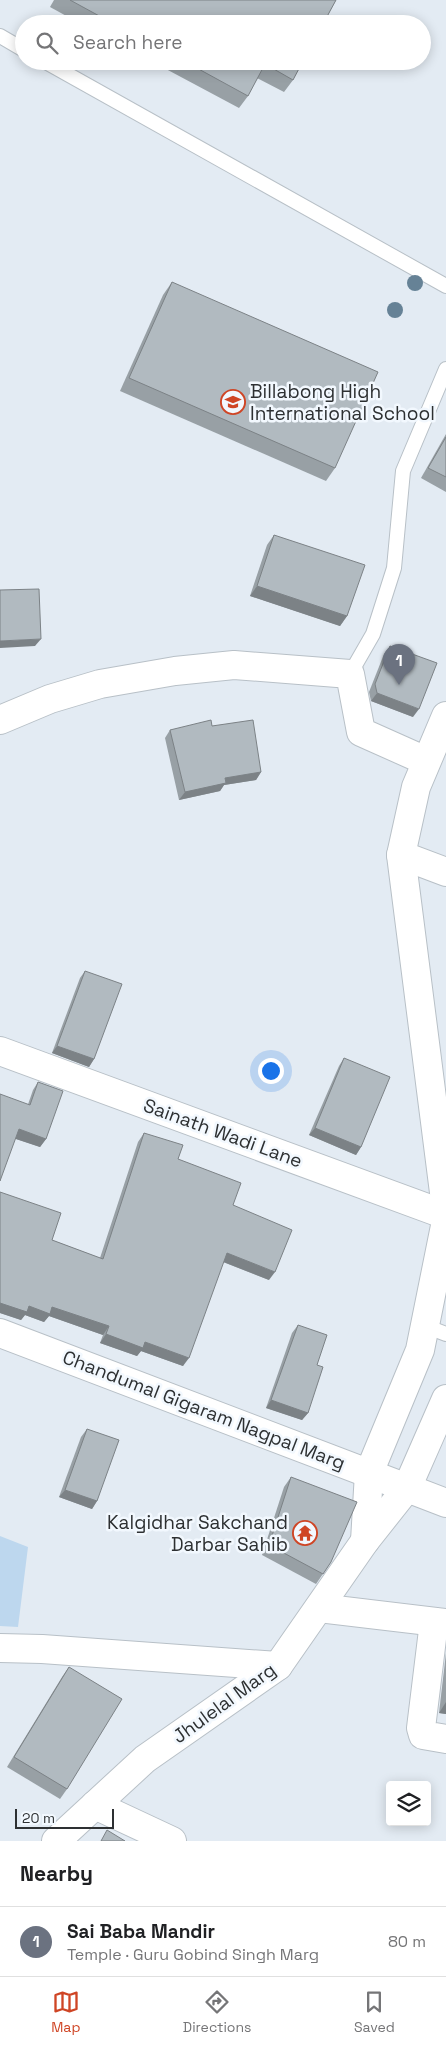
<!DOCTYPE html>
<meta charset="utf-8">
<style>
body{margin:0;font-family:"Space Grotesk",sans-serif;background:#f2f2f2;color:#202124}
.controls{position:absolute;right:15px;bottom:15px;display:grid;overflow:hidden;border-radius:5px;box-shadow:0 2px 12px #0003}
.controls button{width:45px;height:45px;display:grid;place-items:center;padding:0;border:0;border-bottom:1px solid #e0e0e0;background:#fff;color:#202124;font:25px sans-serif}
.scale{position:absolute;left:15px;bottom:12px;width:99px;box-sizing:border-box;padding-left:5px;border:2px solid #2d3032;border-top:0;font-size:14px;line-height:18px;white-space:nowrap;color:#2d3032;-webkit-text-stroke:4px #f2f8fe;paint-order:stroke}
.you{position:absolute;left:270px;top:1070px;width:18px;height:18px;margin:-12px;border:4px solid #fff;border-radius:50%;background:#1a73e8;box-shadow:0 0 0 8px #1a73e833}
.badge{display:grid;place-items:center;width:32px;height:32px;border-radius:50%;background:#cf4525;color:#fff;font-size:16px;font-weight:700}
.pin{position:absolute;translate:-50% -41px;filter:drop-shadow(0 1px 2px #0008)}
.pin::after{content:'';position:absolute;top:26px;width:18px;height:15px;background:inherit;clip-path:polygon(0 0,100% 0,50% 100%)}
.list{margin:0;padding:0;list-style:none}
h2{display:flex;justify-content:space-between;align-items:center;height:65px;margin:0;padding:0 20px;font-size:21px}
h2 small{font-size:16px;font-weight:400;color:#757577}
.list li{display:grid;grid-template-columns:32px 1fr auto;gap:15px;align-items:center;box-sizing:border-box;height:70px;padding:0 20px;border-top:1px solid #e0e0e0}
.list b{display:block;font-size:19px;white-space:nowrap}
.list p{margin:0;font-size:16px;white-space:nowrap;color:#757577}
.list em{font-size:16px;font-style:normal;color:#757577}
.icon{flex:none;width:28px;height:28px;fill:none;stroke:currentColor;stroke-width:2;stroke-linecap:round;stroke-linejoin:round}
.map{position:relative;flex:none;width:446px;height:1841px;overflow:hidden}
.search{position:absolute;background:#fff;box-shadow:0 2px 12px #0003;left:15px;right:15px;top:15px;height:55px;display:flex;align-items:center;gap:12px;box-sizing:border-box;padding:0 18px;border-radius:28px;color:#757577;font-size:19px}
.sheet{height:135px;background:#fff}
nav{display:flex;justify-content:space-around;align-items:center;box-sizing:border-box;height:70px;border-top:1px solid #e0e0e0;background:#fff;font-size:14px;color:#757577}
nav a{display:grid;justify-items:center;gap:2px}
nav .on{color:#cf4525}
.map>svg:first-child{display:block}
</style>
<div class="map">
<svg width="446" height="1841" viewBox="0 0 446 1841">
<rect width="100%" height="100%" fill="#e3ebf3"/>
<!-- green -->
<path fill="#bdd7ee" d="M0,1536L28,1547L18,1627L0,1626Z"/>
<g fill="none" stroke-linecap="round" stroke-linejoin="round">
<defs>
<g id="service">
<path d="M0,36L24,50"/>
<path d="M44,61L446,286"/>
<path d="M350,674L373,634L394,568L403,471L446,369"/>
<path d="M425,1326L446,1334"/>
</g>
<g id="minor">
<path d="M0,720L50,699L100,684L175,671L234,665L350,674L361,732L426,761"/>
<path d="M401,855L446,872"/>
<path d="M0,1051L446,1215"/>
<path d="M407,1488L446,1503"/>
<path d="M319,1608L446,1623"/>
<path d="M434,1622L421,1728L423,1735L446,1739"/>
<path d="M0,1648L42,1649L278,1666"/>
<path d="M95,1805L172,1841"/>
</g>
<g id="tertiary">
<path d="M446,716L416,787L401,855L446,1208"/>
<path d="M0,1333L407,1488"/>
<path d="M365,1541L369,1473L420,1350L446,1221"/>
<path d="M56,1841L145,1759L278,1666L365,1541L407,1488L446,1399"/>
</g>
</defs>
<!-- service casing -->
<use href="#service" stroke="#b8c0c7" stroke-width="16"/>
<!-- minor casing -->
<use href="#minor" stroke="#b8c0c7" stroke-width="30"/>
<!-- tertiary casing -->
<use href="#tertiary" stroke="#b8c0c7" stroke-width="30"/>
<!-- service -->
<use href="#service" stroke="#fff" stroke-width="14"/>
<!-- minor -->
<use href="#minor" stroke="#fff" stroke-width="28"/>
<!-- tertiary -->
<use href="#tertiary" stroke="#fff" stroke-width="28"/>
</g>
<!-- trees -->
<g fill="#668296">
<circle cx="415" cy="283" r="8"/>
<circle cx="395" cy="310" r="8"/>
</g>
<!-- wall -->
<g fill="#98a0a5">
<path d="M54,0H336L323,24H81L50,7Z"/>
<path d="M151,61H303L293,80L284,92L257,78L248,96L239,108Z"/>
<path d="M172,282L335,468L326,481L120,391L163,295Z"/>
<path d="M446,434V492L421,478Z"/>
<path d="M274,535L347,616L340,626L250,596L267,545Z"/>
<path d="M390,646L413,717L371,701L369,692L384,654Z"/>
<path d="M212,726L261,772L256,780L224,785L220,791L179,800L165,738L170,730Z"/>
<path d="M85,971L94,1059L89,1067L52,1053L80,978Z"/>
<path d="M344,1058L361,1147L356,1155L309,1135L339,1066Z"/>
<path d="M38,1082L46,1139L40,1147L16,1139L33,1090Z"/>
<path d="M144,1133L178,1159L233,1205L269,1280L223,1262L183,1366L141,1351L137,1356L100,1343L103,1335L49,1316L44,1322L25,1315L21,1320L0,1313V1192L52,1240L100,1258L138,1142Z"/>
<path d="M298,1325L317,1365L308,1413L302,1420L266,1408L292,1333Z"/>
<path d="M87,1429L97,1501L92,1509L59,1497L81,1437Z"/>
<path d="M291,1477L331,1562L316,1584L262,1555L284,1487Z"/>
<path d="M446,1653V1714L439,1713Z"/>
<path d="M69,1667L67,1789L60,1799L7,1767L62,1677Z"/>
</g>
<!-- shaded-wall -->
<g fill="#7c8286">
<path d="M257,586L347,616L340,626L250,596Z"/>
<path d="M41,639L35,646L0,648V641Z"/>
<path d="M377,693L419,709L413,717L371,701Z"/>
<path d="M261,772L256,780L224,785L220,791L179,800L185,792L225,778Z"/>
<path d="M57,1046L94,1059L89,1067L52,1053Z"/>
<path d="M315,1128L361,1147L356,1155L309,1135Z"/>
<path d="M19,1129L46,1139L40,1147L13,1138Z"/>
<path d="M227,1253L275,1272L269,1280L221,1261Z"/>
<path d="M0,1303L29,1306L52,1307L109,1326L103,1335L49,1316L44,1322L25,1315L21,1320L0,1313Z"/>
<path d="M106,1334L145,1342L189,1358L183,1366L141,1351L137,1356L100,1343Z"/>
<path d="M271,1400L308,1413L302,1420L266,1408Z"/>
<path d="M65,1490L97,1501L92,1509L59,1497Z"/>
<path d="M446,1702V1714L439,1713Z"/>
</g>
<!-- building -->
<g fill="#b1bac0" stroke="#7c8286">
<path d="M70,0H336L323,24H114Z"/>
<path d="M184,61H303L293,80L265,64L248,96Z"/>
<path d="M172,282L378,372L335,468L129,378Z"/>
<path d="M446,437V477L428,468Z"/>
<path d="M274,535L365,565L347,616L257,586Z"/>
<path d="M39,589L41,639L0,641V590Z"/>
<path d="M390,646L437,663L419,709L377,693L375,684Z"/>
<path d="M211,720L212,726L253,720L261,772L225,778L226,783L185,792L170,730Z"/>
<path d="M85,971L122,984L94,1059L57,1046Z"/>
<path d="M344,1058L390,1077L361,1147L315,1128Z"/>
<path d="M38,1082L63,1091L46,1139L19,1129L0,1181V1094L30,1105Z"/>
<path d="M144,1133L183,1145L178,1159L241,1183L233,1205L292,1230L275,1272L227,1253L189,1358L145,1342L143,1348L106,1334L109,1326L52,1307L50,1314L29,1306L27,1312L0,1303V1192L61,1213L52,1240L103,1259Z"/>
<path d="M298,1325L327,1335L317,1365L323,1367L308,1413L271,1400Z"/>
<path d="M87,1429L119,1440L97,1501L65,1490Z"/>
<path d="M291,1477L357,1502L331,1562L323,1574L269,1545Z"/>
<path d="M69,1667L122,1699L67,1789L14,1757Z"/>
<path d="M107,1830L125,1841H101Z"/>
</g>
<!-- icons -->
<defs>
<symbol id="school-ring" viewBox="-11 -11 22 22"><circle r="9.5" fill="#f2f8fe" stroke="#cf4525" stroke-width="1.5"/><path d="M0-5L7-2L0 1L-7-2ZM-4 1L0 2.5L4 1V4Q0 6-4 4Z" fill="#cf4525"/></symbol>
<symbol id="temple-ring" viewBox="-11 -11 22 22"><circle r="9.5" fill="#f2f8fe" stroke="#cf4525" stroke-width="1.5"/><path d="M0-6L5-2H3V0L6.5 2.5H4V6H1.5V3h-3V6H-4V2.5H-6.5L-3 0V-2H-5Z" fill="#cf4525"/></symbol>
</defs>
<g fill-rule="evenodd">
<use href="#school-ring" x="219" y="388" width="28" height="28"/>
<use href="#temple-ring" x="291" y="1519" width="28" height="28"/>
</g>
<g text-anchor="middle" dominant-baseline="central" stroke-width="5" stroke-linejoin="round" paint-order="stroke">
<!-- poi labels -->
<g font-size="19" fill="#2d3032" stroke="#f2f8fe" text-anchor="start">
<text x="250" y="391">Billabong High<tspan x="250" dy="22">International School</tspan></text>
<text x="288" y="1522" text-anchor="end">Kalgidhar Sakchand<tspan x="288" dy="22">Darbar Sahib</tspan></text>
</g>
<!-- street labels -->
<g font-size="19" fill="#2d3032" stroke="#f2f8fe">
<text transform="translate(223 1133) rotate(20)">Sainath Wadi Lane</text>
<text transform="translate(204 1410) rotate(21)">Chandumal Gigaram Nagpal Marg</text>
<text transform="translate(224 1703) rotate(-36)">Jhulelal Marg</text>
</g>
</g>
</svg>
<div class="controls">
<button><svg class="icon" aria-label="layers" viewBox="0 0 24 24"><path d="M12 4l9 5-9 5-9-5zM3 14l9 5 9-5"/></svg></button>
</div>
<div class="scale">20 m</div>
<div class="you"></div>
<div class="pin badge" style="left:399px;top:685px;background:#6b7280">1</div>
<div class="search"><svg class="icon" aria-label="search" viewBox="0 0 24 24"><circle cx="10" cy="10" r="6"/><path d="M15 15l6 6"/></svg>Search here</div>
</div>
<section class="sheet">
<h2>Nearby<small></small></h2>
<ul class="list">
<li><span class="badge" style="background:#6b7280">1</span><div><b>Sai Baba Mandir</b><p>Temple · Guru Gobind Singh Marg</p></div><em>80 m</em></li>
</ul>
</section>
<nav>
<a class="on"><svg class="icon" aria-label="map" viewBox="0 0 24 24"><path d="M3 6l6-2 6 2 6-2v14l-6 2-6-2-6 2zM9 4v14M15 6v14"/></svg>Map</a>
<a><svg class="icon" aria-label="directions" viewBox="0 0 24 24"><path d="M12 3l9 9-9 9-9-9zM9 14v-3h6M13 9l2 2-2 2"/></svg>Directions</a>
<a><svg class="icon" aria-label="saved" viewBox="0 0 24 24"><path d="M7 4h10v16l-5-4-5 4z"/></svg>Saved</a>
</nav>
